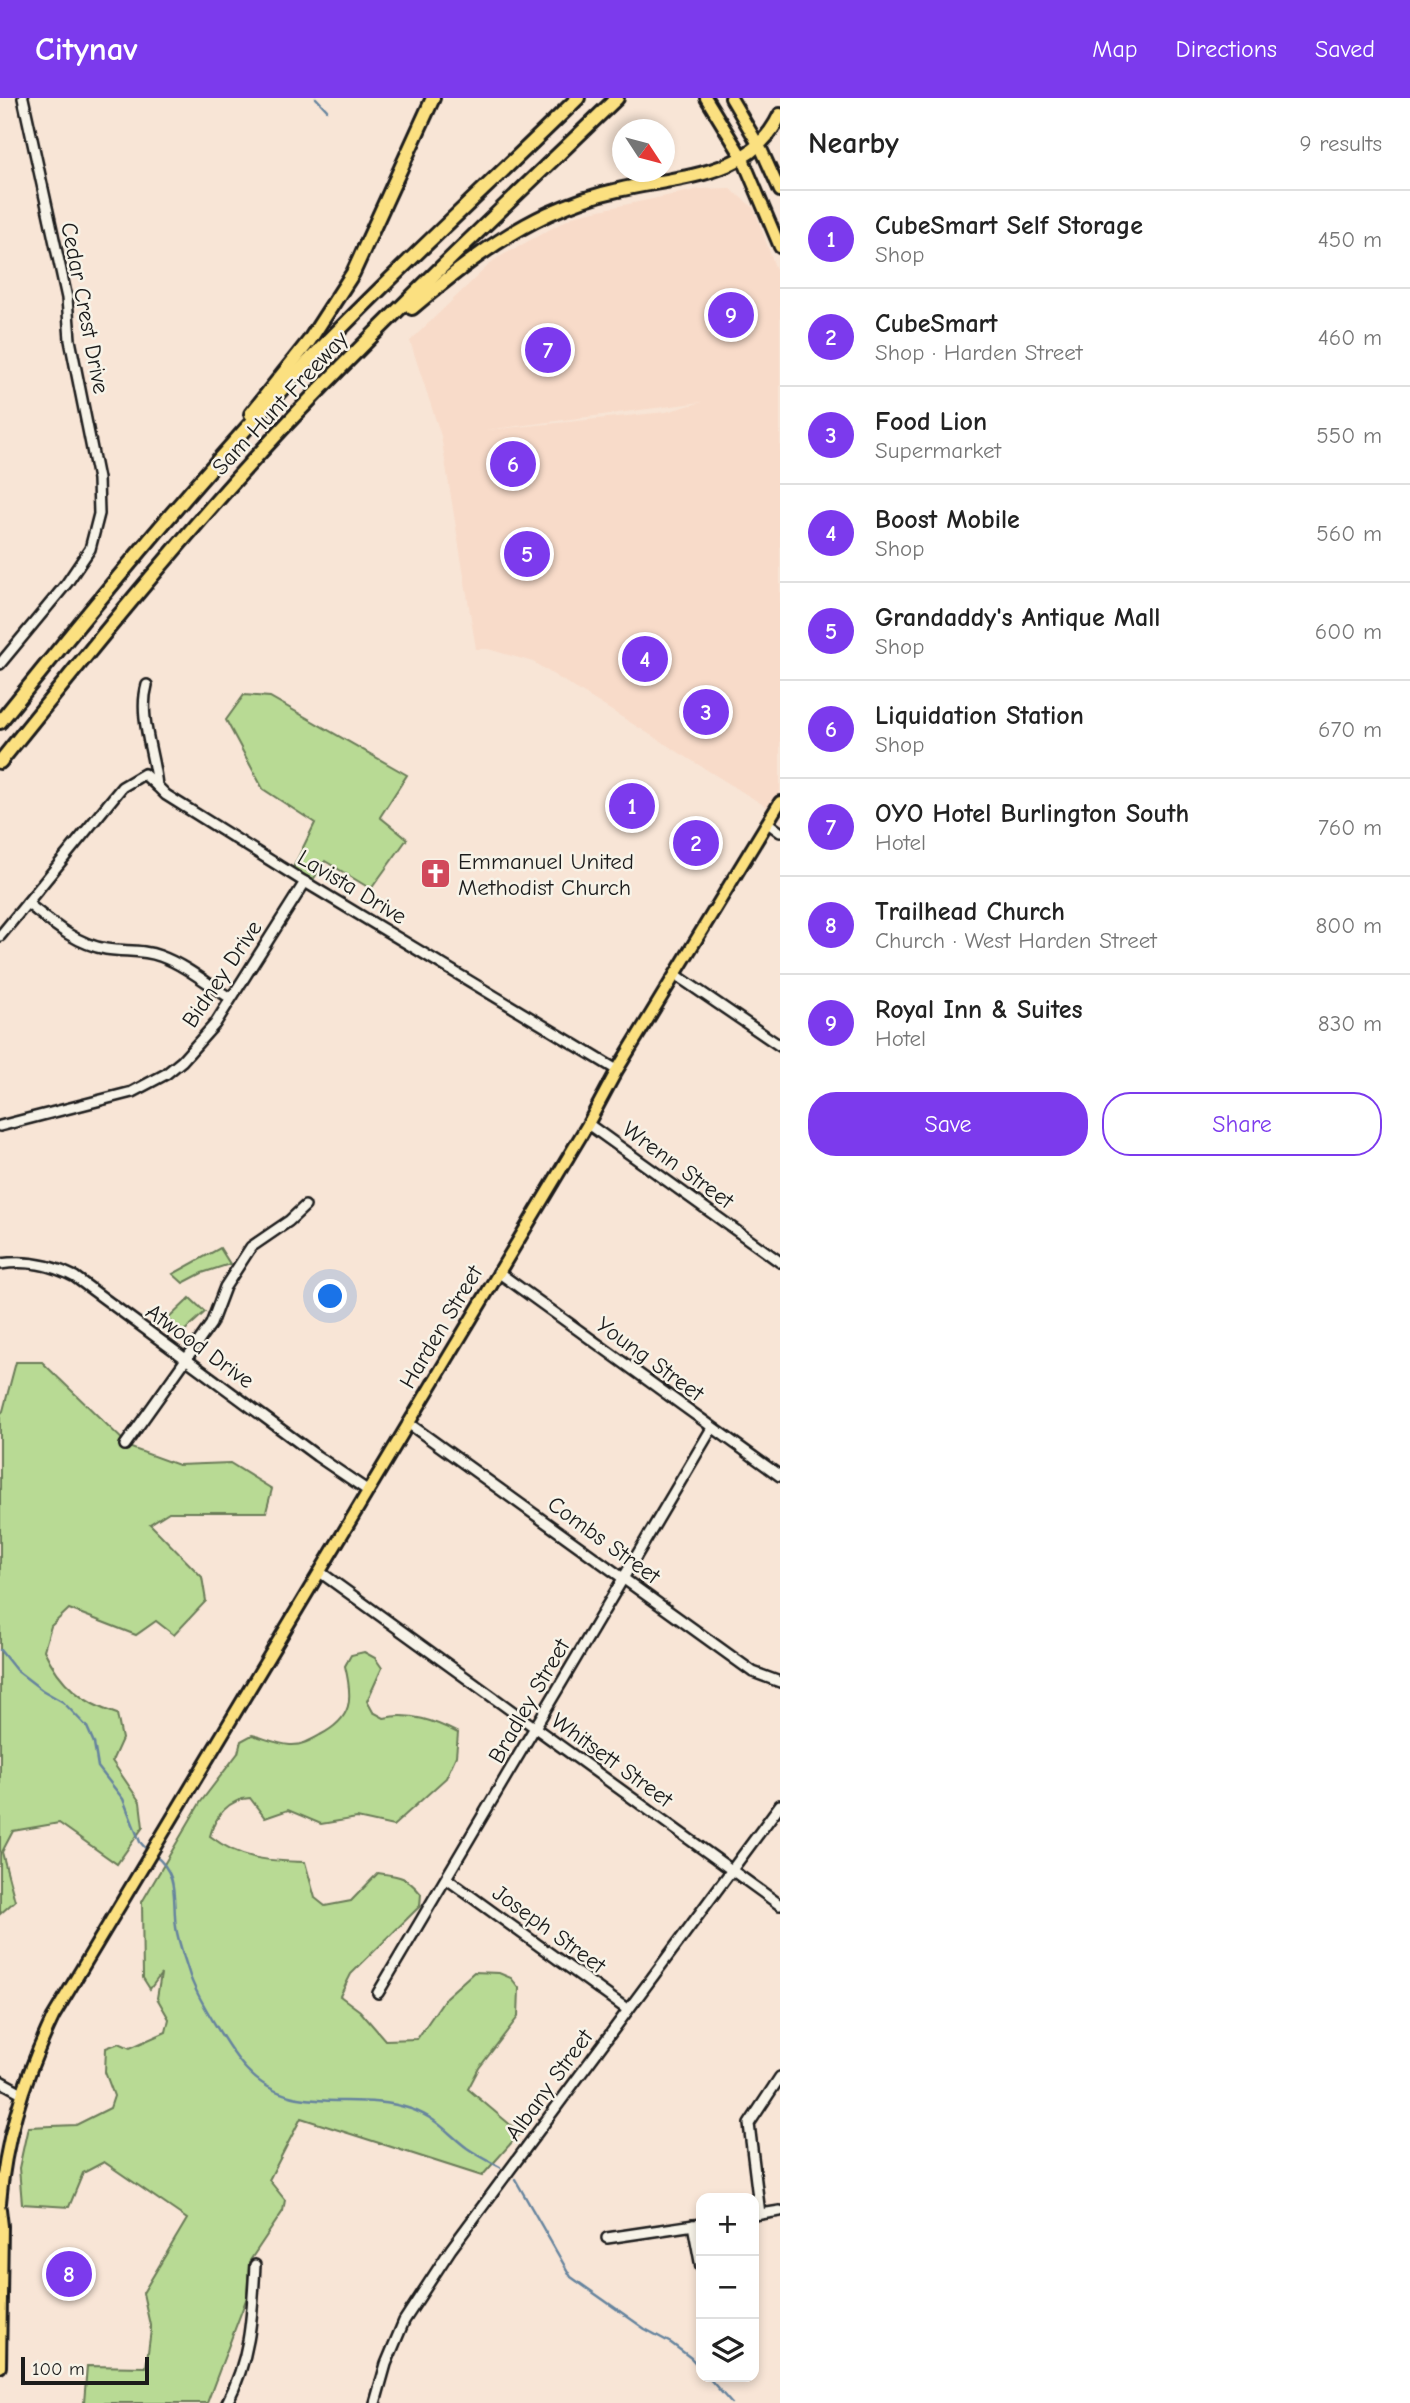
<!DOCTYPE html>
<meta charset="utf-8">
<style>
body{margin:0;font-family:"Comic Neue",sans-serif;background:#f6f6f6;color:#222}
.controls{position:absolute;right:21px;bottom:21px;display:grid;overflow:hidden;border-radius:14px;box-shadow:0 4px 10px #0003}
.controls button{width:63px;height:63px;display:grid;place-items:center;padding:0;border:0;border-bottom:2px solid #e0e0e0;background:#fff;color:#222;font:35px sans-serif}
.compass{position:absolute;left:612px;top:21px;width:63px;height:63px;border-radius:50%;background:#fff;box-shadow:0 4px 10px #0003;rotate:126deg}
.scale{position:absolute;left:21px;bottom:18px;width:128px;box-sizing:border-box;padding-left:7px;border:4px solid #1c1c1c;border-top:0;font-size:19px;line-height:24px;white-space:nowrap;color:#1c1c1c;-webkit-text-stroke:5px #f7f3e8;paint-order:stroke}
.you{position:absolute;left:331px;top:1199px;width:24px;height:24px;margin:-18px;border:5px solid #fff;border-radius:50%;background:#1a73e8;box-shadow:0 0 0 10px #1a73e833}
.badge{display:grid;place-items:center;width:46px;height:46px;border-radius:50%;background:#7c3aed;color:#fff;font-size:23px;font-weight:700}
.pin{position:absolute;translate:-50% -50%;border:4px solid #fff;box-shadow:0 2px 7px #0006}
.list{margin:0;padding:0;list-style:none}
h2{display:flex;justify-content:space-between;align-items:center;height:91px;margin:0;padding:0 28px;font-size:30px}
h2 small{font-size:23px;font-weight:400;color:#767676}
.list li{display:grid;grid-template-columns:46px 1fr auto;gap:21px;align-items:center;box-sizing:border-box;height:98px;padding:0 28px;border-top:2px solid #e0e0e0}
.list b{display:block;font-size:26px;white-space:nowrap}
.list p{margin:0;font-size:23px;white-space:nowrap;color:#767676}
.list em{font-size:23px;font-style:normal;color:#767676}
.actions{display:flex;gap:14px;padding:21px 28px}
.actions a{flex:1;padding:16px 0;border:2px solid #7c3aed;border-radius:28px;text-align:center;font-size:24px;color:#7c3aed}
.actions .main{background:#7c3aed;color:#fff}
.icon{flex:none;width:38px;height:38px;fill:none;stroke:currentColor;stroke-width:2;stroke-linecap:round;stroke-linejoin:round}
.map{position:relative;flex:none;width:780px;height:2305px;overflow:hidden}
header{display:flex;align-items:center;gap:42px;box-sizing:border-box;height:98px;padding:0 35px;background:#7c3aed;color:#fff}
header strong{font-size:33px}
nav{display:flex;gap:38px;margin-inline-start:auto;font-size:24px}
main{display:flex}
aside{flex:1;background:#fff}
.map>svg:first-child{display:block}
</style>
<header>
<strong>Citynav</strong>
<nav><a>Map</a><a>Directions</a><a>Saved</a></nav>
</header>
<main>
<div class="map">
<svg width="780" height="2305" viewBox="0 0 780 2305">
<rect width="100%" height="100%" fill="#f8e5d6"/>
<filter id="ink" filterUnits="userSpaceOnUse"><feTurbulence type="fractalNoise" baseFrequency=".0143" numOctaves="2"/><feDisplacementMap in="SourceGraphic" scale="14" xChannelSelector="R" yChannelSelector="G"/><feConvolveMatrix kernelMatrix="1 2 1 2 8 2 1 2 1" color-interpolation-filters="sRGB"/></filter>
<g filter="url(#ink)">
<!-- built -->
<path fill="#f8dbc9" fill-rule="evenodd" d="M729,90L754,110L780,183V693L770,711L533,564L488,551H476L441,338L410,243L494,162L576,117L700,91ZM702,304L666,314L487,332Z"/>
<!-- green -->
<g fill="#b8da94" stroke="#6a7b58" stroke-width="2">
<path d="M244,597L270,599L407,677L380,719L407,741L371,791L325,763L311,785L292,772L315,725L263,691L226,622Z"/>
<path d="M220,1150L230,1166L202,1175L183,1185L173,1176Z"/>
<path d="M190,1200L205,1214L182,1235L168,1221Z"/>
<path d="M16,1264H42L131,1350L178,1367L230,1365L272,1391L266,1414H169L150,1426L202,1479L206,1503L174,1537L156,1523L136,1537L69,1511L51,1528L44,1552C60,1586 82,1605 117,1616L122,1641L112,1663L140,1704L143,1729L117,1766L59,1725L13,1733L2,1754L15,1803L0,1816V1316L3,1313Z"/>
<path d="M364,1554L375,1560L382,1570L367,1603L373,1614L384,1620C410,1614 435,1623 458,1635L456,1658L446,1680L393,1728L357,1720L321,1726L288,1712L265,1720L250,1700C229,1701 215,1718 210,1738C241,1762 268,1763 305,1764L315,1800L325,1808L351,1803L378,1775C400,1778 406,1778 421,1796L420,1808L351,1876L340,1898L360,1913L385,1942L417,1941L446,1899L474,1874L499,1875L511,1880L519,1890L518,1919L479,1970L468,1991L520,2035L482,2078L301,2020L269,2082L285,2102L283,2113L249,2164L247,2199L207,2305H84L87,2268L146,2269L151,2232L143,2195L187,2121L104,2064L83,2075L69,2109L22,2106L19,2070L28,2029L76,2027L110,2010L114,1998L105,1974L106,1950L119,1945L130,1950L166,1934L169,1921L157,1900L161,1876L150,1891L143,1880L142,1804L200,1705L238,1655L241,1643L252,1637C264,1640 277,1646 290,1647C301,1648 311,1642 320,1637C353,1620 353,1601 345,1568L351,1557Z"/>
</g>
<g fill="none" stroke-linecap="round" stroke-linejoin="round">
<!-- stream -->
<g stroke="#66849e" stroke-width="2.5">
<path d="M316,0L327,12"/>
<path d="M0,1552L16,1572L42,1592L63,1604L87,1629L94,1645L98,1669L123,1701L140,1744L148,1753"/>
<path d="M154,1757C180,1776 172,1801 176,1829C178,1843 185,1862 189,1875C195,1896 231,1955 246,1971C292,2022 354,1991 411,2011C437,2020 447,2035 467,2050C477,2057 489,2063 500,2069"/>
<path d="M515,2081L571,2179L645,2231L671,2245L691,2260L701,2271"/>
<path d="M708,2279L731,2305"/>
</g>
<defs>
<g id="minor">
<path d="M0,566L67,485L90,451L99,416L98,381L70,242L67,200L23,0"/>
<path d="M147,587C138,619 154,655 157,688L166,697L300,781L617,972"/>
<path d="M768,725L780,734"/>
<path d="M27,805C51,824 75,846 106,851C125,854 143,851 160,858C185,867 208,886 230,900"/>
<path d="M0,838L122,689L144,676L157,688"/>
<path d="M676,877L780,948"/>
<path d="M588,1026L780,1164"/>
<path d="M0,1028L132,994L166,976L182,963L215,926L305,784"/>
<path d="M0,1166C27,1162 50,1166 75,1179L317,1358L367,1392"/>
<path d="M498,1174L780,1378"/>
<path d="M408,1325L753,1574L780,1584"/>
<path d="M125,1347L211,1226L225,1189L251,1149L289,1123L305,1108"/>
<path d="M320,1474L780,1807"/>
<path d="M447,1781L628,1912"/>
<path d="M378,1895L712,1330"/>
<path d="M0,1983L22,1995"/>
<path d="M760,2116L749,2026L780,1979"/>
<path d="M754,2117L780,2113"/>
<path d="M693,2127L701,2169"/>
<path d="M607,2140L701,2126"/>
<path d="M227,2305C251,2259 252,2218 255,2167"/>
<path d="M375,2305L386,2266L404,2223L451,2151L780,1707"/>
</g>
<g id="major">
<path d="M706,0L742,59L780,149"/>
<path d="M731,0L762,53L780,93"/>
<path d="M0,2105C5,2040 25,1978 53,1919L588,1026L617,972L780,704"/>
<path d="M0,2111L2,2128L0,2269"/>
</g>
<g id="highway">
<path d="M412,210C455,174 497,140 548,116C570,106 594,97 618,92C677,78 750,81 780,17"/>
<path d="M251,316L309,243L353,175L433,0"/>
<path d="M0,624C92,510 185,396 284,289C378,189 480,96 578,0"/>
<path d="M0,664C91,551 182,438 281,332C389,217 504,109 617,0"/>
</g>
</defs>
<!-- minor casing -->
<use href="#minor" stroke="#1c1c1c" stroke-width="14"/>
<!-- major casing -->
<use href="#major" stroke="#1c1c1c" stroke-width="16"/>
<!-- highway casing -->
<use href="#highway" stroke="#1c1c1c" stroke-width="18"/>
<!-- minor -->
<use href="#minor" stroke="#f7f3e8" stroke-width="9"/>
<!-- major -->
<use href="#major" stroke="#fbe080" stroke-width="10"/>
<!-- highway -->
<use href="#highway" stroke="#fbe080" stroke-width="12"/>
</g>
</g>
<!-- icons -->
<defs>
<symbol id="church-square" viewBox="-11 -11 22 22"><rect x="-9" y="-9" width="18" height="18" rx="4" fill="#d1495b" stroke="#f7f3e8"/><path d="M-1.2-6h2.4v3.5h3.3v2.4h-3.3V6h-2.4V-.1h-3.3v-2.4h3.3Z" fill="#fff"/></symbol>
</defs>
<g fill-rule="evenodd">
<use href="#church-square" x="418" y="758" width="35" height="35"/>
</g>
<g text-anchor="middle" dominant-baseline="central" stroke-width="5" stroke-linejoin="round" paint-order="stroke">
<!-- street labels -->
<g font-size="23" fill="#1c1c1c" stroke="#f7f3e8">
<text transform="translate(85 210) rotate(79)">Cedar Crest Drive</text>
<text transform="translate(280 305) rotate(-47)">Sam Hunt Freeway</text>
<text transform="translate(352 789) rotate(31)">Lavista Drive</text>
<text transform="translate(222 876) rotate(-56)">Bidney Drive</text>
<text transform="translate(678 1067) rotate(36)">Wrenn Street</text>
<text transform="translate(441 1229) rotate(-59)">Harden Street</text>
<text transform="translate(200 1248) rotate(36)">Atwood Drive</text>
<text transform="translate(650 1261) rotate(36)">Young Street</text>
<text transform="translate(604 1442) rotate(36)">Combs Street</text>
<text transform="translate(529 1603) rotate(-60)">Bradley Street</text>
<text transform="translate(612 1662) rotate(36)">Whitsett Street</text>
<text transform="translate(549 1831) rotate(36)">Joseph Street</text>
<text transform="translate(549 1987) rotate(-54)">Albany Street</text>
</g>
<!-- poi labels -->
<g font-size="23" fill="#1c1c1c" stroke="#f7f3e8" text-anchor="start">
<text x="458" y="763">Emmanuel United<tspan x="458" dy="26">Methodist Church</tspan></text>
</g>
</g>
</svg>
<div class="controls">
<button>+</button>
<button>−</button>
<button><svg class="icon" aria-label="layers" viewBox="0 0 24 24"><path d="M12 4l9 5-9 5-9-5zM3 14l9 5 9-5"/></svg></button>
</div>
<svg class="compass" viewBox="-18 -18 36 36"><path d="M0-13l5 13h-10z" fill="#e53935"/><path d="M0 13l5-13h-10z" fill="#767676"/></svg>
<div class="scale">100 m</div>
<div class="you"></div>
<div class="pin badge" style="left:632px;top:708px">1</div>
<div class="pin badge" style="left:696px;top:745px">2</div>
<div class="pin badge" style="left:706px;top:614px">3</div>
<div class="pin badge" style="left:645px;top:561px">4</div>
<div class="pin badge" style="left:527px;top:456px">5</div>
<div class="pin badge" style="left:513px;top:366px">6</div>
<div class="pin badge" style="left:548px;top:252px">7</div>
<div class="pin badge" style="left:69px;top:2176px">8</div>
<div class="pin badge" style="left:731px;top:217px">9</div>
</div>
<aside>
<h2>Nearby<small>9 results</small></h2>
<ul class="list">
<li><span class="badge">1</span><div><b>CubeSmart Self Storage</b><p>Shop</p></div><em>450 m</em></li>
<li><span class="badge">2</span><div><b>CubeSmart</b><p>Shop · Harden Street</p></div><em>460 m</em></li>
<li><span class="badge">3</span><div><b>Food Lion</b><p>Supermarket</p></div><em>550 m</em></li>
<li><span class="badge">4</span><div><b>Boost Mobile</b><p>Shop</p></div><em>560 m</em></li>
<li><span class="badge">5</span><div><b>Grandaddy's Antique Mall</b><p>Shop</p></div><em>600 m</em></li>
<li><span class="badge">6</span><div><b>Liquidation Station</b><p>Shop</p></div><em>670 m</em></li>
<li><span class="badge">7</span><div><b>OYO Hotel Burlington South</b><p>Hotel</p></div><em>760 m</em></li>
<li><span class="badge">8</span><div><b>Trailhead Church</b><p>Church · West Harden Street</p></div><em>800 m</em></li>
<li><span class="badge">9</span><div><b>Royal Inn &amp; Suites</b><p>Hotel</p></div><em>830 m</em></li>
</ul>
<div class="actions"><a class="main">Save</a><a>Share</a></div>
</aside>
</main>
